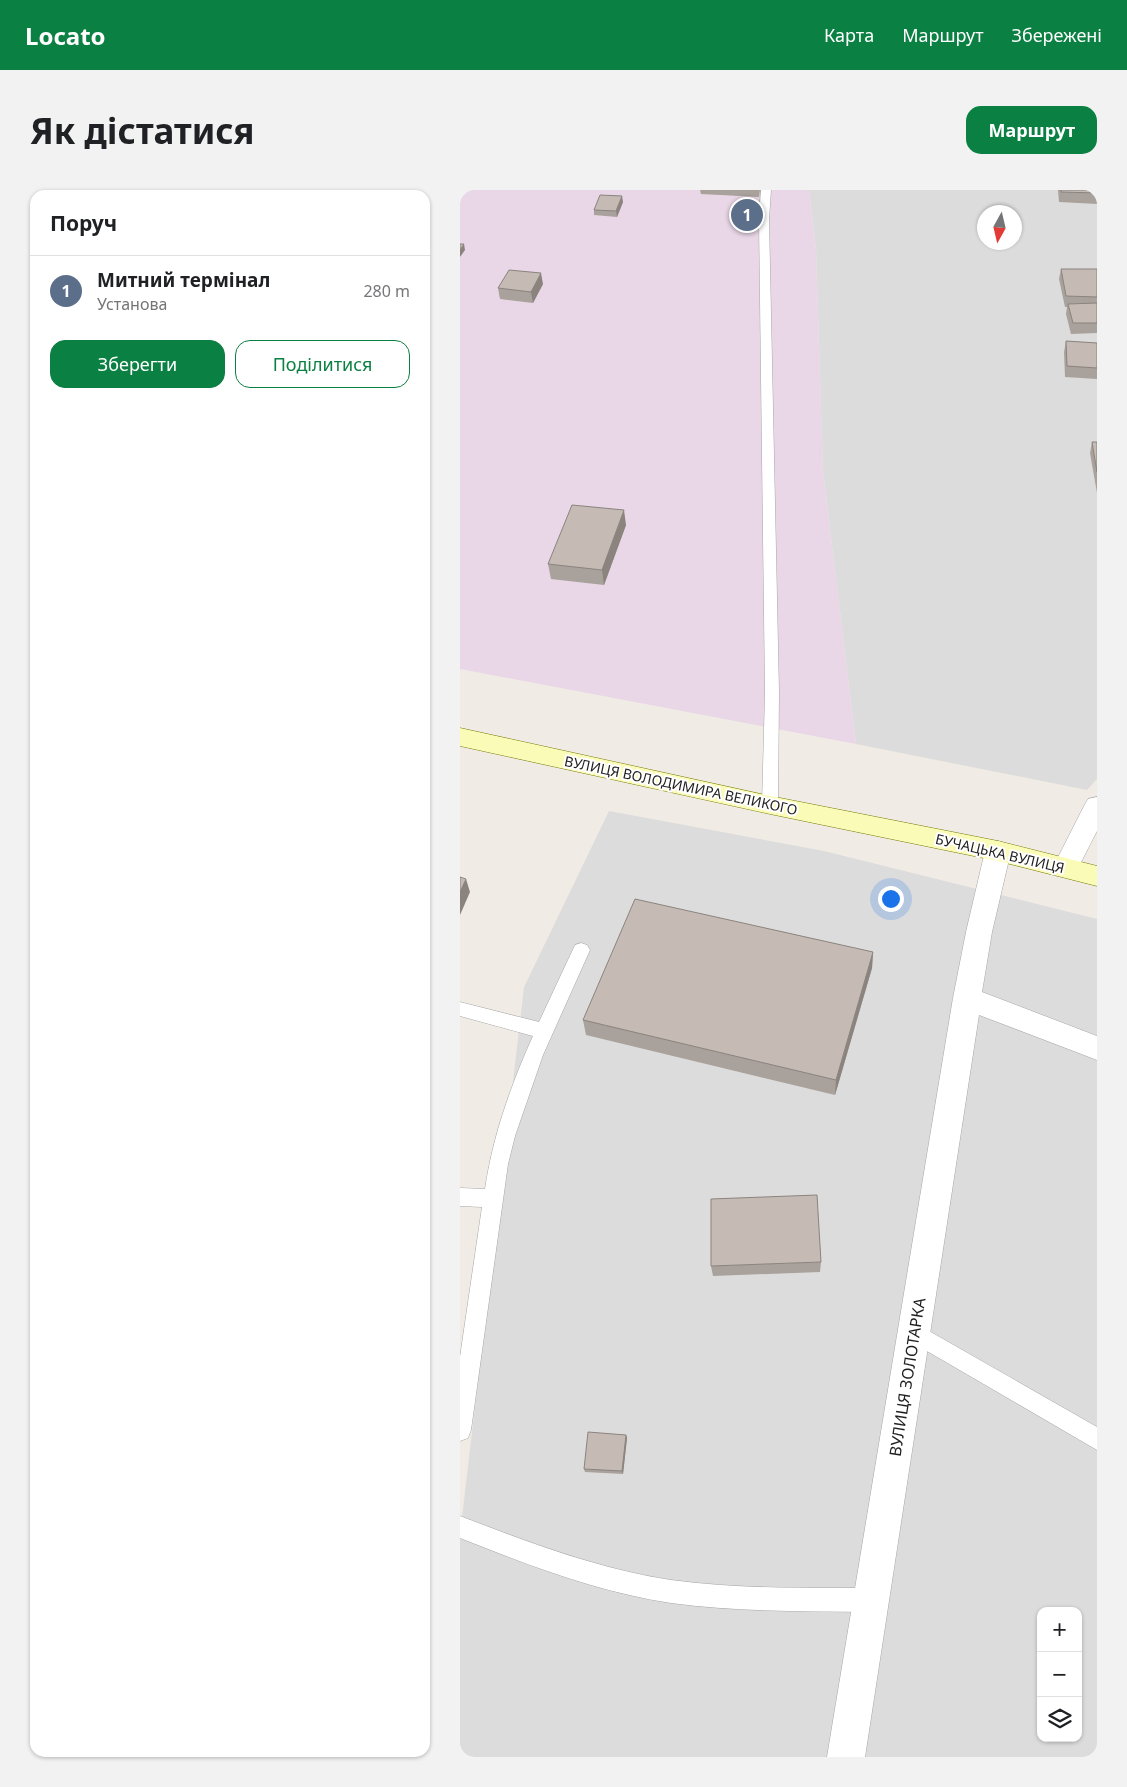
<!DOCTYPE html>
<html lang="uk">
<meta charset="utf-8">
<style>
body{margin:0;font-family:"Noto Sans",sans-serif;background:#f2f2f2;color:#202124}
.controls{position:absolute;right:15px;bottom:15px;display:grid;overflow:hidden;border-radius:10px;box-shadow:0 1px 4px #0004}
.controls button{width:45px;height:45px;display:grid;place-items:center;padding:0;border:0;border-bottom:1px solid #e0e0e0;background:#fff;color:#202124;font:25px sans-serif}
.compass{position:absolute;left:517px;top:15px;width:45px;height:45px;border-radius:50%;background:#fff;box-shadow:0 1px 4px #0004;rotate:188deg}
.you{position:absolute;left:430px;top:708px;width:18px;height:18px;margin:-12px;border:4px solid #fff;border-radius:50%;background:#1a73e8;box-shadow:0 0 0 8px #1a73e833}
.badge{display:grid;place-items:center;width:32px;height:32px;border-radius:50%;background:#0b8043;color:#fff;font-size:16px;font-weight:700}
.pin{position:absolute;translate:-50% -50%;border:2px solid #fff;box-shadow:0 1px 5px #0006}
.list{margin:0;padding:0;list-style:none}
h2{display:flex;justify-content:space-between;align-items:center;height:65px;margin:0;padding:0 20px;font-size:21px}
h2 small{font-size:16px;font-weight:400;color:#757577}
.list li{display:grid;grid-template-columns:32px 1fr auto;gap:15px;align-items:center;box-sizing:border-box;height:70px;padding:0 20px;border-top:1px solid #e0e0e0}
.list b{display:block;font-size:19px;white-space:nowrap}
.list p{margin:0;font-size:16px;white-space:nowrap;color:#757577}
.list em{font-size:16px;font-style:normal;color:#757577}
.actions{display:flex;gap:10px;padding:15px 20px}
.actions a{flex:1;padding:11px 0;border:1px solid #0b8043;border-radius:15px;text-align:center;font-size:18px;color:#0b8043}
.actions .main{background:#0b8043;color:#fff}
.icon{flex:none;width:28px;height:28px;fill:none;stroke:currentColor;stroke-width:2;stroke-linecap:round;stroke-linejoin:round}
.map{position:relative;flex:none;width:637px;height:1567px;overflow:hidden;border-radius:15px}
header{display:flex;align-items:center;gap:30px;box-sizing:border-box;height:70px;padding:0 25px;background:#0b8043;color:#fff}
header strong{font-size:24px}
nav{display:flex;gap:28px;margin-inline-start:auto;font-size:18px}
.intro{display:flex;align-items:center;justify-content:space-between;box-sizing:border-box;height:120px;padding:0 30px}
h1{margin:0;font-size:35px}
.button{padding:12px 22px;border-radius:15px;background:#0b8043;color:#fff;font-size:18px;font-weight:700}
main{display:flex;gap:30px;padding:0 30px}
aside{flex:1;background:#fff;border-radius:15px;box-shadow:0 1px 4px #0004}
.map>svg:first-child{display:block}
</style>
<header>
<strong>Locato</strong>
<nav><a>Карта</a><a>Маршрут</a><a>Збережені</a></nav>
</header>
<div class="intro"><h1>Як дістатися</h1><a class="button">Маршрут</a></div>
<main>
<aside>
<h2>Поруч<small></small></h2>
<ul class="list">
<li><span class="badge" style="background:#5c6f8a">1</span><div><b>Митний термінал</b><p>Установа</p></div><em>280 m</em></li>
</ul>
<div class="actions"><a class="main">Зберегти</a><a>Поділитися</a></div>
</aside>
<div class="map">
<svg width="637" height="1567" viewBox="0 0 637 1567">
<rect width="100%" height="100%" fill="#f0ece5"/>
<!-- residential -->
<g fill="#dddcdc" fill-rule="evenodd">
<path d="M349,0H637V589L627,600L396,554L363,282L356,60ZM524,22H554V52H524Z"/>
<path d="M149,621L364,661L637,729V1567H0V1345L64,797ZM581,1421H618V1548H581Z"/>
</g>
<!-- industrial -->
<path fill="#e9d7e7" d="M0,0H349L356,60L363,282L396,554L0,479Z"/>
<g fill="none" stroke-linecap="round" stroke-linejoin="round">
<defs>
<g id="lane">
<path d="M301,0H311L309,29L319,503L318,615L316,619L310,621L304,619L302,615L305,503L299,29Z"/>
<path d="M121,753L127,755L130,760L83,865L55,946L48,974L11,1240L8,1248L0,1251V1167L22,1017L0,1016V998L25,999C33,945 51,895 73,846L0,826V812L79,832L115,755Z"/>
<path d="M455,1133L637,1237V1260L448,1150L445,1143L448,1136Z"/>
<path d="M0,1326C68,1352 138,1379 211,1390C277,1399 345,1398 412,1398L420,1402L424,1410L420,1418L412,1422C345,1421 277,1422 211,1413C138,1402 68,1375 0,1348Z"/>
</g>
<g id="street">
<path d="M637,607V641L615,684L606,687L597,684L593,677L624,616L628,609Z"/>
<path d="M538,651L547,654L551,661L532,742L522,802L637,846V870L519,825L405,1567H367L493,808L506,742L525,661L529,654Z"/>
</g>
<path id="secondary" d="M0,538L310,606L538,651L637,676V696L538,671L310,624L0,556Z"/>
</defs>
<!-- lane casing -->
<use href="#lane" stroke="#a6a6a6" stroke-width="1"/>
<!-- street casing -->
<use href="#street" stroke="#a6a6a6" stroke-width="1"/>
<!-- secondary casing -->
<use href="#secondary" stroke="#737a02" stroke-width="1"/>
<!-- lane -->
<use href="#lane" fill="#fff" fill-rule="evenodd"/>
<!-- street -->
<use href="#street" fill="#fff" fill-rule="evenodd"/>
<!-- secondary -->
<use href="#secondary" fill="#fbfbb8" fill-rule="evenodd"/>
</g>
<!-- wall -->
<g fill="#a9a19b">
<path d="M240,0H300L299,7L241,4Z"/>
<path d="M598,0H637V14L599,12Z"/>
<path d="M163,12L157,27L134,25V20Z"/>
<path d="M601,79H637V143L611,144L606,124L607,117H605L599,89Z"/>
<path d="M83,94L73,113L40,109L38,98Z"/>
<path d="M606,151L637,153V189L605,187L604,162Z"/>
<path d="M632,252H637V303L630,263Z"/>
<path d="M166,335L144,395L91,389L88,374Z"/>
<path d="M413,762L412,778L375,905L126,845L123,830Z"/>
<path d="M361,1072L360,1082L253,1086L251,1076Z"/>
<path d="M166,1245L167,1248L163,1284L125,1282L124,1279Z"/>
</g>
<!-- shaded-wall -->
<g fill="#8a837e">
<path d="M162,6L163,12L157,27L156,21Z"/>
<path d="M4,54L5,60L0,67V60Z"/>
<path d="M81,83L83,94L73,113L71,102Z"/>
<path d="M164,320L166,335L144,395L142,380Z"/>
<path d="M6,689L10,702L0,725V702Z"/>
<path d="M413,762L412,778L375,905L376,890Z"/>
<path d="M166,1245L167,1248L163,1284L162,1281Z"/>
</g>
<!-- building -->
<g fill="#c5bbb4" stroke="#8a837e">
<path d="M601,0H637V3L601,2Z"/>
<path d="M140,5L162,6L156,21L134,20Z"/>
<path d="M0,54H4L0,60Z"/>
<path d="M601,79H637V107L606,106Z"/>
<path d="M49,80L81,83L71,102L38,98Z"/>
<path d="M637,113V133H613L608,114Z"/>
<path d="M606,151L637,153V178L607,176Z"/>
<path d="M632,252H637V282Z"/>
<path d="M112,315L164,320L142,380L88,374Z"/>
<path d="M0,687L6,689L0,702Z"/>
<path d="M175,709L413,762L376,890L123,830Z"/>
<path d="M357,1005L361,1072L251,1076V1009Z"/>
<path d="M128,1242L166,1245L162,1281L124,1279Z"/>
</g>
<g text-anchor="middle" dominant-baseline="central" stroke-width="4" stroke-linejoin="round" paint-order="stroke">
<!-- street labels -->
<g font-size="14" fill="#1f1f1f" stroke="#fff">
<text transform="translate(221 595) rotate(12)">ВУЛИЦЯ ВОЛОДИМИРА ВЕЛИКОГО</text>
<text transform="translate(540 663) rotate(13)">БУЧАЦЬКА ВУЛИЦЯ</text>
</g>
<!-- near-street labels -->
<g font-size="16" fill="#1f1f1f" stroke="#fff">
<text transform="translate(447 1187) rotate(-81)">ВУЛИЦЯ ЗОЛОТАРКА</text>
</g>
</g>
</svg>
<div class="controls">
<button>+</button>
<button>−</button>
<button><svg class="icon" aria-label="layers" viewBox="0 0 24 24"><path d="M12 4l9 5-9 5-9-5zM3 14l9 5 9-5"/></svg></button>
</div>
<svg class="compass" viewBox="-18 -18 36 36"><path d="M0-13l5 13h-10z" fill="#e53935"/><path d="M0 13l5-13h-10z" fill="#757577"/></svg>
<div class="you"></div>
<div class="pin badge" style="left:287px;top:25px;background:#5c6f8a">1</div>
</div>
</main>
